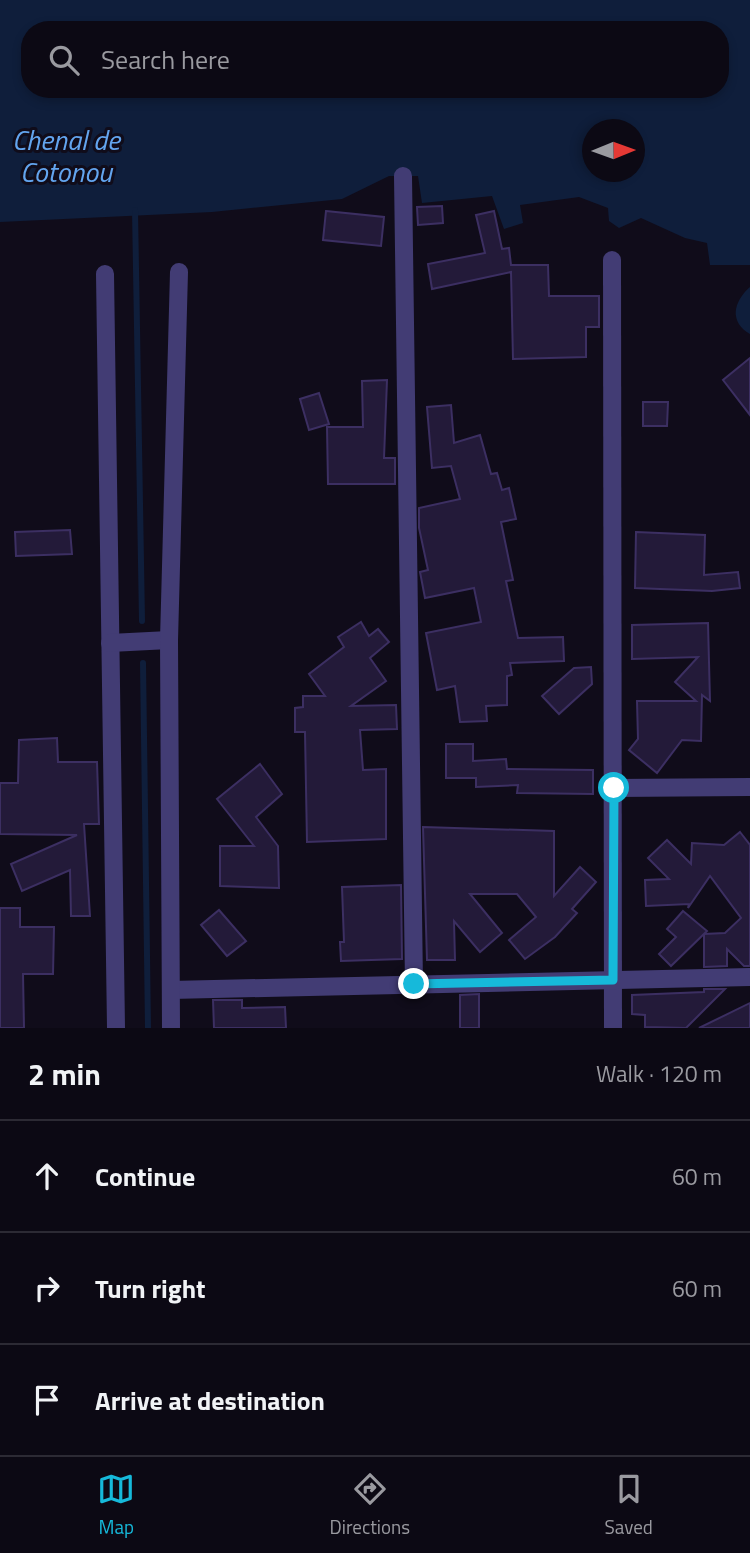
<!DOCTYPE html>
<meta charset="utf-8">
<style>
body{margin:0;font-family:"Titillium Web",sans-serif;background:#15121d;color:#f1f3f6}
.compass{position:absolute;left:582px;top:119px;width:63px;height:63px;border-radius:50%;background:#0c0914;box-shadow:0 4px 10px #0003;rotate:89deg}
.stop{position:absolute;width:21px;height:21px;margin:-16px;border:5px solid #16b9da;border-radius:50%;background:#fff}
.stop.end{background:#16b9da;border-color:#fff;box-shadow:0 2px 7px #0008}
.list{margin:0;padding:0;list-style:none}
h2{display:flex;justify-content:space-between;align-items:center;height:91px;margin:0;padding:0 28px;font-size:30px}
h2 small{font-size:23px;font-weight:400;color:#9a9aa0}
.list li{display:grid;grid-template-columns:46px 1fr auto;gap:21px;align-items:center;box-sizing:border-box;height:112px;padding:0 28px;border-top:2px solid #2c2a34}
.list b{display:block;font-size:26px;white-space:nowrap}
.list em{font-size:23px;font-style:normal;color:#9a9aa0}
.icon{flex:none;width:38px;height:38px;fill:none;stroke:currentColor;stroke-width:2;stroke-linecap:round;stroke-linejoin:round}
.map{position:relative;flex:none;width:750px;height:1028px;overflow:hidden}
.search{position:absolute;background:#0c0914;box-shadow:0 4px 10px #0003;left:21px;right:21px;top:21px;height:77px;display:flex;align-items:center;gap:18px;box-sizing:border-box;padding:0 24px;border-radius:28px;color:#9a9aa0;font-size:26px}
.sheet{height:427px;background:#0c0914}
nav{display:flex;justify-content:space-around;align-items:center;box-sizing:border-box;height:98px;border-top:2px solid #2c2a34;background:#0c0914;font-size:19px;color:#9a9aa0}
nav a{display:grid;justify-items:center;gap:4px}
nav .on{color:#16b9da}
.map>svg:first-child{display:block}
</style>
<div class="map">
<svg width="750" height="1028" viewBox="0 0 750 1028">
<rect width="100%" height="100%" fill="#100c1a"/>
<!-- water -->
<g fill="#0f1e3b" fill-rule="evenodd">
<path d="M0,0H750V265H710L707,243L685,238L641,218L619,228L609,221L608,208L579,197L520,205L523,223L504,229L492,196L422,203L418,176H389L342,199L212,212L0,222ZM30,30H720V89H30ZM592,130H634V172H592Z"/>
<path d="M750,287V334C729,322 733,302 750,287Z"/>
</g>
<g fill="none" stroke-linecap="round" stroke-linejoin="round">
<!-- stream -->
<g stroke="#0f1e3b" stroke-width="6">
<path d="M135,210L142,621"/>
<path d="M143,663L148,1028"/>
</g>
</g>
<!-- building -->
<g fill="#231a39" stroke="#3c2f62" stroke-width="2">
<path d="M442,206L443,223L418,225L417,207Z"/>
<path d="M326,211L384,217L381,246L323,240Z"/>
<path d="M494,211L502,249L509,248L511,265H548L549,296H599V327H586V357L513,359L511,272L432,289L428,264L485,253L476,215Z"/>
<path d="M750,358V415L723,380Z"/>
<path d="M387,380L384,458H395V484H328L327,427H363L362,381Z"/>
<path d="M319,393L329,424L309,430L300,399Z"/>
<path d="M643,402H668L667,426H643Z"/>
<path d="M451,405L454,443L480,435L491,474L497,473L502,490L509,488L516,519L501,522L513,580L506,581L518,638L563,637L564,661L510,663L512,675L507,676V705L486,706L487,721L460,722L455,686L437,690L426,633L481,622L474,588L425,598L420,572L428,570L419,528V508L460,499L451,466L432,468L427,407Z"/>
<path d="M70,530L72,554L16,556L15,532Z"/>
<path d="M636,532L705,535L704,575L738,572L740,588L712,591L635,588Z"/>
<path d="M361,622L369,636L378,629L389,642L370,658L386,681L351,706L396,705L397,729L360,730L363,770L386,769V839L307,842L305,732H295V708L303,707V696H325L309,674L344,647L338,637Z"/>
<path d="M708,623L710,701L702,695L701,741L682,740L657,773L629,750L638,739L637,701H696L675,682L698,657L632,659V625Z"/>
<path d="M591,667L592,684L559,714L542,696L574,668Z"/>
<path d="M57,738L58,762H97L99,824H84L90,916H71L70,870L22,891L11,864L77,835L0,834V783H18L19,740Z"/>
<path d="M446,744H473V761L506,759L507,769L593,770V794L517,793L518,785L476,787V778H446Z"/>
<path d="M260,764L282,794L256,817L278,846L279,888L220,886V846H254L217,799Z"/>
<path d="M423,827L554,831V896L580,867L596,882L572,909L577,913L555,937L525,959L509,940L536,917L517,894H470L502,933L480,952L454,921L455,960H427Z"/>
<path d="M740,832L750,845V966H744L727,949V966L704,967V934L725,933L741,918L710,876L688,908L689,904L646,906L645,880L669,879L648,858L667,840L691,864L692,843L724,845Z"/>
<path d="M401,885L402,959L341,961L340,942H344L342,887Z"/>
<path d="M0,908H20V927H54L53,974H23L24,1028H0Z"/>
<path d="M219,910L246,941L227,956L201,925Z"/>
<path d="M683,911L707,931L671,966L659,954L676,937L667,929Z"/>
<path d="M704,989H725L686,1028L645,1027V1015L632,1014V995L704,992Z"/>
<path d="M479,994V1028H460V995Z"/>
<path d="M213,1000H242V1008L285,1007L286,1028H214Z"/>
<path d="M750,1003V1028H699Z"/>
</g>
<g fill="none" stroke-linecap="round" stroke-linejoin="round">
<!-- minor -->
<g stroke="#423c74" stroke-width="18">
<path d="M403,176L414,984"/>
<path d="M612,260L613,1028"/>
<path d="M105,274L116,1028"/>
<path d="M110,643L169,640"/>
<path d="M614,788L750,787"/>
<path d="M171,990L750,977"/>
<path d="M171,1028L169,640L179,272"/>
</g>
</g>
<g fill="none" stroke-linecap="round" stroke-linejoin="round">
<!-- route -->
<path stroke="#16b9da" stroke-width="9" d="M414,984L613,980L614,788"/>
</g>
<g text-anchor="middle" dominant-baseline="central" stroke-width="6" stroke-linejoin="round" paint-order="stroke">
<!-- water labels -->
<g font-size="28" font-style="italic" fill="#63a5ef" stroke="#100c1a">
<text x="66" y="139">Chenal de<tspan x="66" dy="32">Cotonou</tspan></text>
</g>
</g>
</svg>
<svg class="compass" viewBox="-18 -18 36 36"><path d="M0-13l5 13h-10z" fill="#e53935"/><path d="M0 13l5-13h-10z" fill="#9a9aa0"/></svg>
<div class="stop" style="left:614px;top:788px"></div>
<div class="stop end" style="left:414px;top:984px"></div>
<div class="search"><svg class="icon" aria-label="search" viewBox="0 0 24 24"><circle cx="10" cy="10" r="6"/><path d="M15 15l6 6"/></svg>Search here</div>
</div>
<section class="sheet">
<h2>2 min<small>Walk · 120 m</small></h2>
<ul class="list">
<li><svg class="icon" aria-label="ahead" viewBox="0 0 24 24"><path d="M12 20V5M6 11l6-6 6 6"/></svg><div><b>Continue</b></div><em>60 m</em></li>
<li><svg class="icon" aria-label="right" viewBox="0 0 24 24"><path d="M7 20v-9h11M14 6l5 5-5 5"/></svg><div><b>Turn right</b></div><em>60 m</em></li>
<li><svg class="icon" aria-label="arrive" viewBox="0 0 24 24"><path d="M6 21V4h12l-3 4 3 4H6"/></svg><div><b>Arrive at destination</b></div></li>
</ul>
</section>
<nav>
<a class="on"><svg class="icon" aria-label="map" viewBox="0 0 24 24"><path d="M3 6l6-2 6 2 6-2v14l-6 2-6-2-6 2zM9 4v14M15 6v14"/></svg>Map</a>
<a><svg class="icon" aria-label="directions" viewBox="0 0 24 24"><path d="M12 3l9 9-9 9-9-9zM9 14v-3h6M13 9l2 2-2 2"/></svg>Directions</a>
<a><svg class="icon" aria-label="saved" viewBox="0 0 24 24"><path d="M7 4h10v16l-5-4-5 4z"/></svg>Saved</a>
</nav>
